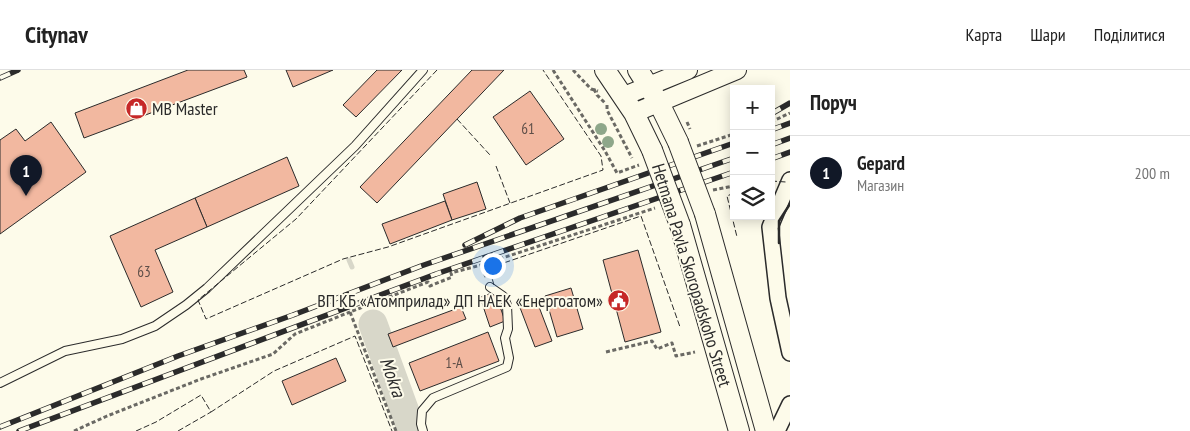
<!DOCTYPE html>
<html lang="uk">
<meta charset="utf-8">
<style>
body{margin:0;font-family:"PT Sans Narrow",sans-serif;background:#f6f6f6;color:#222}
.controls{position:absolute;right:15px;top:15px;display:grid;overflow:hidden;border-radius:0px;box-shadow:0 2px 12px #0003}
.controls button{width:45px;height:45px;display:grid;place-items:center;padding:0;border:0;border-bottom:1px solid #e0e0e0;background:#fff;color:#222;font:25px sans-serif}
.you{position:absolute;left:492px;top:195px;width:18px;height:18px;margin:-12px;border:4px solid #fff;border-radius:50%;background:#1a73e8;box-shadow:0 0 0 8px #1a73e833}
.badge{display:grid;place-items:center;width:32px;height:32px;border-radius:50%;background:#111827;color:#fff;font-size:16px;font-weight:700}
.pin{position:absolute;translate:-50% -41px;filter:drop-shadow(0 1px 2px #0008)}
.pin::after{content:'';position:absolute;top:26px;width:18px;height:15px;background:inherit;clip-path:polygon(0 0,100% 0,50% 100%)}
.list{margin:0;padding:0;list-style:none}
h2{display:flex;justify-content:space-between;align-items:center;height:65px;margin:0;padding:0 20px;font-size:21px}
h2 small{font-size:16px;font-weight:400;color:#767676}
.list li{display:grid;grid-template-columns:32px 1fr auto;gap:15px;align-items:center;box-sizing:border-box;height:75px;padding:0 20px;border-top:1px solid #e0e0e0}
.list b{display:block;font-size:19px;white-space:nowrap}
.list p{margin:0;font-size:16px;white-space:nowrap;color:#767676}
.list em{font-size:16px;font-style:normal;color:#767676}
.icon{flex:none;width:28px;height:28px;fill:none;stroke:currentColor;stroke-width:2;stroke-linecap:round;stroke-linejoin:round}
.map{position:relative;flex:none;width:790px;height:361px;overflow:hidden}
header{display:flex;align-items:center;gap:30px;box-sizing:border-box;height:70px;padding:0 25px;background:#fff;border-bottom:1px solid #e0e0e0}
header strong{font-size:24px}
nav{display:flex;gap:28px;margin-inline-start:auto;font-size:18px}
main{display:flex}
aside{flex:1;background:#fff}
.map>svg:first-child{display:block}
</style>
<header>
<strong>Citynav</strong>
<nav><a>Карта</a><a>Шари</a><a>Поділитися</a></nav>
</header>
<main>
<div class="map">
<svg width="790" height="361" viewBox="0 0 790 361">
<rect width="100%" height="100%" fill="#fdfbea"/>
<!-- green -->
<path fill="#ecebdb" stroke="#74746e" d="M384,248L417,341L420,361H398L368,274L375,277L379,270L372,254Z"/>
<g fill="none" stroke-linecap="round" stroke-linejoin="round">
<!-- stream -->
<path stroke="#d8d7c9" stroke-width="5" d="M349,190L352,197"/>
<!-- river -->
<path stroke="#d8d7c9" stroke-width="29" d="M373,254L412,361"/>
</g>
<!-- building -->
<g fill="#f2b8a0" stroke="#2b2b2b">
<path d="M188,0H244L247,7L84,68L75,43Z"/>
<path d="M286,0H333L293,17Z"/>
<path d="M377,0H402L356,47L343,35Z"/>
<path d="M472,0H504L377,133L360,117Z"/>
<path d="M530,21L564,69L526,95L493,47Z"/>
<path d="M51,52L86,102L0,164V70L16,59L25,71Z"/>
<path d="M287,87L299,116L207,157L195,128Z"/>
<path d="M477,112L486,139L452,150L443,124Z"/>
<path d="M195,128L207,157L155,180L173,222L141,237L110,166Z"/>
<path d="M445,131L452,150L390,174L382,154Z"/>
<path d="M638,180L661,262L625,272L603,190Z"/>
<path d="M571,218L583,259L557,267L545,226Z"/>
<path d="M495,222L505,251L490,257L480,227Z"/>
<path d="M536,229L552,271L535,277L519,235Z"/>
<path d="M461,237L466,249L393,277L388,264Z"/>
<path d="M488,262L499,291L420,321L409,293Z"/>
<path d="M336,288L346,311L292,335L282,311Z"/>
</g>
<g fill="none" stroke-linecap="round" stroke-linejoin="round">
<defs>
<g id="service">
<path d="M0,313L65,281L122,269L155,256L186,235L207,218L355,76L423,0"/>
<path d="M423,361L421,354L422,341L433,328L507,297L509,288L505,268L508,259L507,235L503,226L490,217"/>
</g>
<g id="minor">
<path d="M790,110L770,157L778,228L790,283"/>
<path d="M777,361L790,334"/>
</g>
<g id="tertiary">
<path d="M624,26L688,0"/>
<path d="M634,43L737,0"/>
</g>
<g id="secondary">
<path d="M605,0L634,43L652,80"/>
<path d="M638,0L659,33L678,72"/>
<path d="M705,144L766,361"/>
<path d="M680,155L739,361"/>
</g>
</defs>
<!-- service casing -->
<use href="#service" stroke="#2b2b2b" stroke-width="10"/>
<!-- minor casing -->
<use href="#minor" stroke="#2b2b2b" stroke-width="18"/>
<!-- tertiary casing -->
<use href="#tertiary" stroke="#2b2b2b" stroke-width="20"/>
<!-- secondary casing -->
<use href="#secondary" stroke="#2b2b2b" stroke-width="22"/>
<!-- path -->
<g stroke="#6a6964" stroke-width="3" stroke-dasharray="4 2.5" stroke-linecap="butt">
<path d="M553,0L605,81L617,103L639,95"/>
<path d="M573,0L591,19L598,21"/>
<path d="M594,19L597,25L605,33"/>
<path d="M607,35V40L632,88"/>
<path d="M771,52L790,43"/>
<path d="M697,76L734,64"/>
<path d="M713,120L734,116"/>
<path d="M486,207L481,195L655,138"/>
<path d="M606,282L652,271L657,279L672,273L676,286L695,282"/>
<path d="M74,361L107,346L201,309L273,284L295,264L350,242"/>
<path d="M396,361L350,242L428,212L430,216L452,207L451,203L481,195"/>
</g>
<!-- service -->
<use href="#service" stroke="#fdfbea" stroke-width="8"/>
<!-- minor -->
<use href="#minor" stroke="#fdfbea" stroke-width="15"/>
<!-- tertiary -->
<use href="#tertiary" stroke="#fdfbea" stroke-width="18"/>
<!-- secondary -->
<use href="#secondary" stroke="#fdfbea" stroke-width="20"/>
<defs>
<g id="rail">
<path d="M0,8L18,0"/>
<path d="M771,44L790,33"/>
<path d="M771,60L790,53"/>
<path d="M771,75L790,68"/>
<path d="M771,89L790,82"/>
<path d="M465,175L520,148L734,73"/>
<path d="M0,357L178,286L293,245L421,196L734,88"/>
<path d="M19,361L436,204L734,102"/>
</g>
</defs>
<!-- rail casing -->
<use href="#rail" stroke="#2b2b2b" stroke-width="5.5"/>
<!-- rail -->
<use href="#rail" stroke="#fdfbea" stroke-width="4" stroke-dasharray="11" stroke-linecap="butt"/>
<defs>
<g id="secondary-bridge">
<path d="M678,72L705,144"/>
<path d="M652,80L680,155"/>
</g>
</defs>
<!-- secondary-bridge casing -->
<use href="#secondary-bridge" stroke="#2b2b2b" stroke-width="22" stroke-linecap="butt"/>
<!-- path-bridge -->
<path stroke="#6a6964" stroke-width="3" stroke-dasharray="4 2.5" stroke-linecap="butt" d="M687,52L690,59"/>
<!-- secondary-bridge -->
<use href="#secondary-bridge" stroke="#fdfbea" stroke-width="20"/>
<!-- fence -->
<g stroke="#2b2b2b" stroke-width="1" stroke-dasharray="6 2.5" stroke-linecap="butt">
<path d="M437,0L296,149L198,230L206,249L343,189L388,177L603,100L601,86L543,0"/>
<path d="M457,49L490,85"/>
<path d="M496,96L510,133"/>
<path d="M771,111L786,112"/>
<path d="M734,123L727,126L737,167"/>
<path d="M494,215L489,198L641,146L680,257"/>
<path d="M136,361L156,352L201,325L211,342L274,301L355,266L392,361"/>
<path d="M178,361L211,342"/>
</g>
<!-- wall -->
<path stroke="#2b2b2b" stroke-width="2.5" d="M779,173V151L790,134"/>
</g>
<!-- trees -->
<g fill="#8ea78a">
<circle cx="601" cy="59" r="6"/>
<circle cx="608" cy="72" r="6"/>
</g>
<!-- icons -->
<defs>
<symbol id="shop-disc" viewBox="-11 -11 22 22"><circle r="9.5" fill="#c62828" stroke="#fdfbea"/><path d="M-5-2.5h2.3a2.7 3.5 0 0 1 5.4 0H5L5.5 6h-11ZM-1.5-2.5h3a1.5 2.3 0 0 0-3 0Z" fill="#fff"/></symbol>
<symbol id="civic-disc" viewBox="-11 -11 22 22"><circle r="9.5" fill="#c62828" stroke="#fdfbea"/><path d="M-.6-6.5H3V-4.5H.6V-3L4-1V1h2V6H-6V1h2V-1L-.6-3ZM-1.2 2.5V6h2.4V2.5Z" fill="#fff"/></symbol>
</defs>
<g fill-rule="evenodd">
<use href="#shop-disc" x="124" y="26" width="25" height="25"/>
<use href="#civic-disc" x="606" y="218" width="25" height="25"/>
</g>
<g text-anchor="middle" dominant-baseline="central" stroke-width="4" stroke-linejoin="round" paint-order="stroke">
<!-- number labels -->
<g font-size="15" fill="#5d4e48">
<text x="528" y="58">61</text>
<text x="144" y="201">63</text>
<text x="454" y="292">1-А</text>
</g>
<!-- poi labels -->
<g font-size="18" fill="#2b2b2b" stroke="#fdfbea" text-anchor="start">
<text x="152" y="38">MB Master</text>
<text x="603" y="230" text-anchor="end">ВП КБ «Атомприлад» ДП НАЕК «Енергоатом»</text>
</g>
<!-- street labels -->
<g font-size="18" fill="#2b2b2b" stroke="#fdfbea">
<text transform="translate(692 205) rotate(73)">Hetmana Pavla Skoropadskoho Street</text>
</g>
<!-- water labels -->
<g font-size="19" font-style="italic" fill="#2b2b2b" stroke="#fdfbea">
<text transform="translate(393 307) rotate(70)">Mokra</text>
</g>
</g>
</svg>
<div class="controls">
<button>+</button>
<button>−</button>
<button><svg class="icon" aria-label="layers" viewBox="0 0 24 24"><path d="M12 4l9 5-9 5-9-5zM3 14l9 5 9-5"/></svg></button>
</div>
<div class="you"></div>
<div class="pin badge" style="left:26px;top:126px">1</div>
</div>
<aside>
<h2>Поруч<small></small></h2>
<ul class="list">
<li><span class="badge">1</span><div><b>Gepard</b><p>Магазин</p></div><em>200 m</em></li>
</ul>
</aside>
</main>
